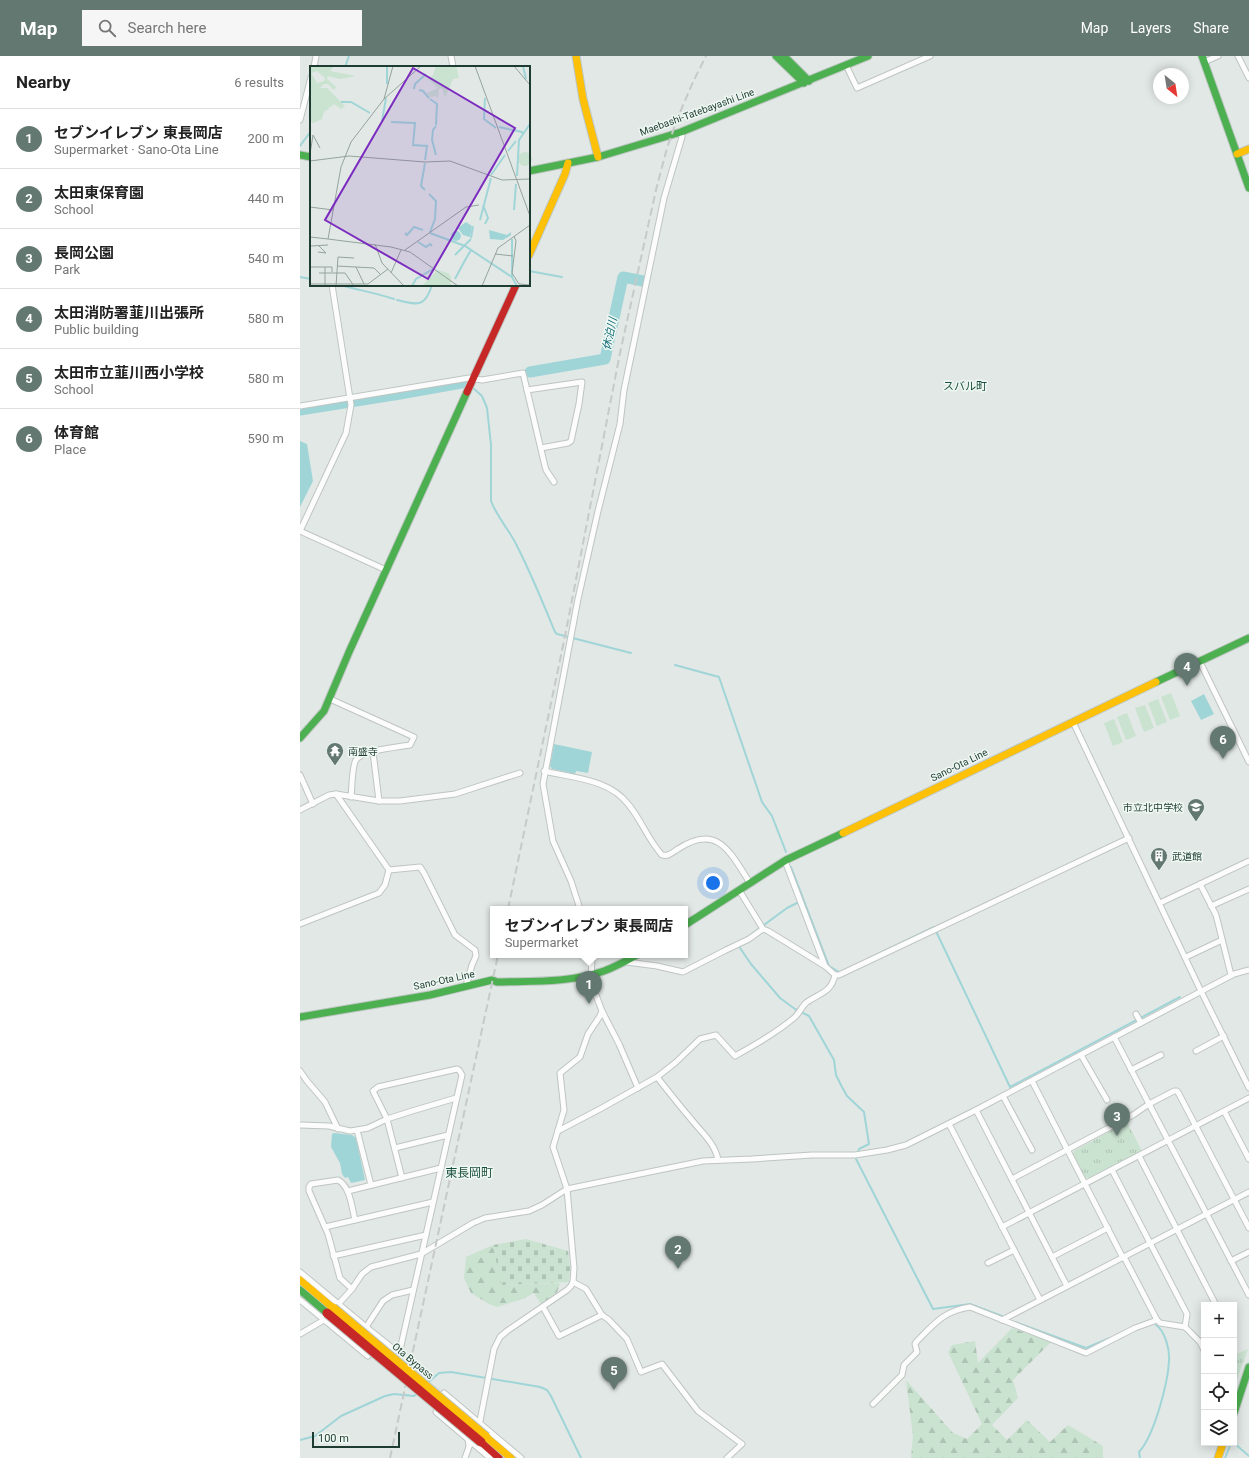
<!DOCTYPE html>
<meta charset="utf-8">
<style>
body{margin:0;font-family:Roboto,"Noto Sans JP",sans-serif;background:#f6f6f6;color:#222}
.controls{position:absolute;right:12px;bottom:12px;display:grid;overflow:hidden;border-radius:0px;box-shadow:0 2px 10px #0003}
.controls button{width:36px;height:36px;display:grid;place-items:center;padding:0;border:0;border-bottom:1px solid #e0e0e0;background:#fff;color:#222;font:20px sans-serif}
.compass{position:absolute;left:853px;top:12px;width:36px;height:36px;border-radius:50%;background:#fff;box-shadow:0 2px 10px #0003;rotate:150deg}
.scale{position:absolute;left:12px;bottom:10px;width:88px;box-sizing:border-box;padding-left:4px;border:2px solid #1f3c32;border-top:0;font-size:11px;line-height:14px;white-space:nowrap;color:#1f3c32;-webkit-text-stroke:3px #eff8f3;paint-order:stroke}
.you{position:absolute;left:413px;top:827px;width:14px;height:14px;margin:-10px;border:3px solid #fff;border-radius:50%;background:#1a73e8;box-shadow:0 0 0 6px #1a73e833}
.badge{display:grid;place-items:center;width:26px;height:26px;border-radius:50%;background:#637871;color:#fff;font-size:13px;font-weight:700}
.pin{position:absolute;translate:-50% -33px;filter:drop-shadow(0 1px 2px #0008)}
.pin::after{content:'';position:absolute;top:21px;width:14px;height:12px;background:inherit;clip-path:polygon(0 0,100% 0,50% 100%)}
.popup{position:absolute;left:190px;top:850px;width:198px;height:52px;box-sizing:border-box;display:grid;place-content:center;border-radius:0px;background:#fff;filter:drop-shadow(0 1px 3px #0005);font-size:13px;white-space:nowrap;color:#767676}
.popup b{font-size:15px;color:#222}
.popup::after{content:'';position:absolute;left:50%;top:100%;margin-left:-8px;border:8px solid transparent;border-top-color:#fff}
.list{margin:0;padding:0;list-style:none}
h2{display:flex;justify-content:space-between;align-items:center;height:52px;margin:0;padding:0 16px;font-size:17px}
h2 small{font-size:13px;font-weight:400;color:#767676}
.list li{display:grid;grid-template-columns:26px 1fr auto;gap:12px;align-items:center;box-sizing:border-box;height:60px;padding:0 16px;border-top:1px solid #e0e0e0}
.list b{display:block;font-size:15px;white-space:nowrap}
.list p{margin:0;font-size:13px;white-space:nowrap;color:#767676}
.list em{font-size:13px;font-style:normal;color:#767676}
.icon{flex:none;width:22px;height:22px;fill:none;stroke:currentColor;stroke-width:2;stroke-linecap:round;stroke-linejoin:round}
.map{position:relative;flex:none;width:949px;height:1402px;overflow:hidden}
header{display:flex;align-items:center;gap:24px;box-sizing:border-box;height:56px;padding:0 20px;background:#637871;color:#fff}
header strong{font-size:19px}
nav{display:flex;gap:22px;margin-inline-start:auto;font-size:14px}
.search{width:280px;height:36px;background:#f6f6f6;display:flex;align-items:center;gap:10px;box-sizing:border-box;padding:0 14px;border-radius:0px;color:#767676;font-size:15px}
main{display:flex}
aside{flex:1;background:#fff}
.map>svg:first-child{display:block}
</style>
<header>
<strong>Map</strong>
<div class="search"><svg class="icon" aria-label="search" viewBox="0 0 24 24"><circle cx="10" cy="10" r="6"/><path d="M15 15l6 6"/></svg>Search here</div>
<nav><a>Map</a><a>Layers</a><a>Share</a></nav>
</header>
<main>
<aside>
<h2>Nearby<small>6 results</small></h2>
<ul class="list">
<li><span class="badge">1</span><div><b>セブンイレブン 東長岡店</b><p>Supermarket · Sano-Ota Line</p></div><em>200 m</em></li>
<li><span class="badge">2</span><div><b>太田東保育園</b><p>School</p></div><em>440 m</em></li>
<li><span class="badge">3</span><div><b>長岡公園</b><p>Park</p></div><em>540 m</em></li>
<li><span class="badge">4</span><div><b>太田消防署韮川出張所</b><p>Public building</p></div><em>580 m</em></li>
<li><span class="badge">5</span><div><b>太田市立韮川西小学校</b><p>School</p></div><em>580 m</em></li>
<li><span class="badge">6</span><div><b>体育館</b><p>Place</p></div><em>590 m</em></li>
</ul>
</aside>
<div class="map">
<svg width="949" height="1402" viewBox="0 0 949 1402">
<defs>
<pattern id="forest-firs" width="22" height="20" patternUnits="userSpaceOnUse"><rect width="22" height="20" fill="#cae2d0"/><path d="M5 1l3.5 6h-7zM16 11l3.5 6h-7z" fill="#adc3b3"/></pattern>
<pattern id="cemetery-stones" width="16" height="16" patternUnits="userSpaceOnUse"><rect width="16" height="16" fill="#cae2d0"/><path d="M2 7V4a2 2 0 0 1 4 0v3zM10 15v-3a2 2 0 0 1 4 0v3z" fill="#adc3b3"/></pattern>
<pattern id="park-tufts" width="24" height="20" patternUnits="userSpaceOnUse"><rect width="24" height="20" fill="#cae2d0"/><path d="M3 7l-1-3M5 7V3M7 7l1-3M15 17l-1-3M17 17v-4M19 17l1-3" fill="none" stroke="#adc3b3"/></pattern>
</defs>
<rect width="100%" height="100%" fill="#e2e8e5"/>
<!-- forest -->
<g fill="url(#forest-firs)">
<path d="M193,1189L202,1229L258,1227L260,1228L257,1236L241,1248L234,1237L223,1243L197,1251L189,1248L171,1237L164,1222L166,1201Z"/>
<path d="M712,1272L751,1286L713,1324L718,1342L692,1369L707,1384L727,1364L750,1386L768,1369L803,1390V1402H611L613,1380L606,1324L653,1377L667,1383L682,1368L648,1296L652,1289L675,1285L678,1307Z"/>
</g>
<!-- cemetery -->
<path fill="url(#cemetery-stones)" d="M226,1183L268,1195L270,1212L269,1226L201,1229L193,1189Z"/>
<!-- park -->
<g fill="url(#park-tufts)">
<path d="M827,1066L842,1095L789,1122L785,1121L773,1099L774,1095Z"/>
<path d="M948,1293L934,1331V1299Z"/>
</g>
<!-- garden -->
<g fill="#cae2d0">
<path d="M871,637L880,660L870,664L861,641Z"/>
<path d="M858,643L867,666L857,670L848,647Z"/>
<path d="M845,649L854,672L844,676L835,652Z"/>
<path d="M827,657L836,680L826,684L817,661Z"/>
<path d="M814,663L823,686L813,690L804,667Z"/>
</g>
<!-- water -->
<g fill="#a0d5d8">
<path d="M0,385L7,388L13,425L0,451Z"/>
<path d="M904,638L914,658L901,664L891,645Z"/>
<path d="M254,688L292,696L288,717L276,715L275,718L252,713L250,710Z"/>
<path d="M34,1077L52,1079L56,1082L65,1124L51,1127L48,1121L45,1122L42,1118L40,1107L31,1091L32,1078Z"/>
</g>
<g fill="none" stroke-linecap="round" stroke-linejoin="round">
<!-- stream -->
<g stroke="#a0d5d8" stroke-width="2">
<path d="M45,11L49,0"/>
<path d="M0,90L11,75"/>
<path d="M229,215L262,221"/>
<path d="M0,221L11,223"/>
<path d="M40,229C58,234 76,237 94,243"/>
<path d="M97,244C117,249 125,252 132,229"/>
<path d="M172,331L182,340L187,352L191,389V445C196,459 209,474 216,488C231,517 243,547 255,576L257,578L331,597"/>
<path d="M375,609L419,621L462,746L472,760L486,796"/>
<path d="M491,811L529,910L539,916H540"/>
<path d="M445,883L487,852L499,846"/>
<path d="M440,892L451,908L480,942L495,953L509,960L534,1004L536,1019L542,1031L547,1040L564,1056L569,1088L559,1093L558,1096"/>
<path d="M568,903L634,871L710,1031L880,941"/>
<path d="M556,1103L633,1253L670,1248L702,1260"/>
<path d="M715,1266L786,1292L810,1282"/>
<path d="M126,1328L139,1317L151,1316L240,1331L247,1334L251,1340L281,1402"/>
<path d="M0,1384L15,1380L41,1360L85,1340L94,1338L114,1340L118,1337"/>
<path d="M934,1387L949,1400"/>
<path d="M840,1402L839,1396C854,1380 868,1327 869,1305C870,1294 865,1275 856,1269"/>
<path d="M925,1402L931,1387"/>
</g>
<!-- river -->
<g stroke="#a0d5d8" stroke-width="11">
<path d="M230,316L305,303L323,221L343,225"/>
<path d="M0,354L100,338L167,326"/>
</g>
<defs>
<g id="street">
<path d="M151,0L153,11"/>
<path d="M938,0L949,22"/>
<path d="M904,6L918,0"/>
<path d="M546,9L557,32L630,0"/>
<path d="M14,11L16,0"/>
<path d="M0,64L11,21"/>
<path d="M227,334L282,326L279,348L271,385L268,387L241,392"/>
<path d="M0,350L169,322L182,324L223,317L243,402L246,414L254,426"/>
<path d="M0,475L46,377L51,349L32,229"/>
<path d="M0,475L86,514"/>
<path d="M900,606L949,706"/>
<path d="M30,643L114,681L110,689C99,691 62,694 56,704C52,709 52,733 51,741"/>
<path d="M773,666L899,931L949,1032"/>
<path d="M73,696L79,745"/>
<path d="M244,715C273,722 309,723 328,748C341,763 348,784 362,799C368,801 373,796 378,793C418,766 431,798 450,827"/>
<path d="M0,719L13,748"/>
<path d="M0,754L29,739L36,738L79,745H100L155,738L220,717"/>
<path d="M485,805L525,910"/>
<path d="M89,814L120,811L124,817L155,879L175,894L176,900L172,909L166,930"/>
<path d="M900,828L916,859L931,919"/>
<path d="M439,834L463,873"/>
<path d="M860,847L949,805"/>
<path d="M911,850L949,833"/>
<path d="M280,853L271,825L253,785L243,728L278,543L298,455L320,368L324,334L364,142L382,81L381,76"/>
<path d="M0,868L79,837L85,829L89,814L36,738"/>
<path d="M292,899L291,926L302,955L319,988L338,1032"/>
<path d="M886,901L922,884"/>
<path d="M327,906L357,910L383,916L426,894L449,883L463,873L468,875L525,910L535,919"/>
<path d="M535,919H539L829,782"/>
<path d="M836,958L841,967"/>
<path d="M814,981L949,1239"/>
<path d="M896,995L924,980"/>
<path d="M781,999L807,1044"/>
<path d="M831,1014L861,999"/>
<path d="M0,1015L7,1025L25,1046L38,1073"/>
<path d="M357,1021C368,1035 379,1049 391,1063C401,1076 415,1087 418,1104"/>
<path d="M732,1025L823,1202"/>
<path d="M703,1040L732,1094"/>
<path d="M676,1054L767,1230"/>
<path d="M924,1055L949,1103"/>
<path d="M649,1068L740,1244"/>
<path d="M0,1069L29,1070L50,1075L57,1074L68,1072L87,1063L112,1055L156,1042"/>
<path d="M57,1074L71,1129"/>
<path d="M258,1075L300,1053L357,1021L375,1007L400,983L416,979L435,1000C455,989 478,976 495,961C500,956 502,950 507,946C520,937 531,937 535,919"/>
<path d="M95,1092L148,1079"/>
<path d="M839,1100L916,1249"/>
<path d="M812,1114L887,1258L885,1271"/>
<path d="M712,1123L833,1059L849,1048L874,1035H877L879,1038L949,1172"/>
<path d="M48,1135L141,1112"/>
<path d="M25,1171L133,1146"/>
<path d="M702,1171L949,1042"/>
<path d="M33,1200L126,1179"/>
<path d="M752,1201L808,1172"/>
<path d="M824,1201L857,1264L860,1267L885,1271L900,1286L904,1294"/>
<path d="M931,1205L949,1196"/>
<path d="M688,1207L714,1194"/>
<path d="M0,1216L66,1271L96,1295H98L100,1294L162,1019L159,1014L157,1013L78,1031L73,1035L87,1063L102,1122"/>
<path d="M273,1226L286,1233L302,1259L309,1264L327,1283L341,1316L362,1308L398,1355L442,1388L427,1402"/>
<path d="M52,1233L40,1222L28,1178L9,1135V1131L11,1128L38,1124C50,1130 52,1152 55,1164"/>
<path d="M0,1244L68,1300"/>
<path d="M243,1251L259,1280L302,1259"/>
<path d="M702,1264L949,1136"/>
<path d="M66,1271L83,1245L92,1239L113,1234"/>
<path d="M0,1278L24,1264L52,1233L62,1218L71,1211L121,1198L173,1167L185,1162L229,1155L242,1149L267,1133L403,1105L452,1103L512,1099H555L587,1094L606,1089L676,1054L934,918L949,914"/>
<path d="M144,1337L221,1402"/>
<path d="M573,1348L602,1319L604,1309L617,1296L615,1288L617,1285C635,1267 644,1255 670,1251L786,1297L835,1272L857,1264"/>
<path d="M136,1356L190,1402"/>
<path d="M169,1390L168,1383L179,1370L194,1293L200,1281L207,1275L267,1234L271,1230L273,1226L274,1212L267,1133L253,1091L264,1054L260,1017L280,1001L288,978L300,960L302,955"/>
<path d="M165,1402L170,1388"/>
</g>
<g id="fast">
<path d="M476,0L504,27"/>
<path d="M484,0L509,25"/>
<path d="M902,0L949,132"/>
<path d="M0,99L11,101"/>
<path d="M229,115L298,101L381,76L568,0"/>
<path d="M856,626L949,582"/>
<path d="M0,682L24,655L49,596L167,336"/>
<path d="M385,869L486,804L543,777"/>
<path d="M0,961L130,939L192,924L197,926C232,925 270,927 304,915C315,911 326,905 337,899"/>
<path d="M0,1234L27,1257"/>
<path d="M934,1357L949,1311"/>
</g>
<g id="slow">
<path d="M276,0L283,43L298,101"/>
<path d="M937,98L949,93"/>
<path d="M229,199L265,118L268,107"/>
<path d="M543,777L856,626"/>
<path d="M0,1224L33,1252"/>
<path d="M186,1381L211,1402"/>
<path d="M918,1402L923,1387"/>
</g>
<g id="jam">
<path d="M167,336L216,229"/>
<path d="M181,1386L199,1402"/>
</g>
</defs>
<!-- street casing -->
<use href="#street" stroke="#bfc5c2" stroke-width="7"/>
<!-- fast casing -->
<use href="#fast" stroke="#bdc6c2" stroke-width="9"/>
<!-- slow casing -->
<use href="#slow" stroke="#bdc6c2" stroke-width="9"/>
<!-- jam casing -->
<use href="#jam" stroke="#bdc6c2" stroke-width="9"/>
<!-- street -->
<use href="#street" stroke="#fbfcfb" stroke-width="5"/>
<!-- fast -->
<use href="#fast" stroke="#4caf50" stroke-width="7"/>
<!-- slow -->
<use href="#slow" stroke="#ffc107" stroke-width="7"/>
<!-- jam -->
<use href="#jam" stroke="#c62828" stroke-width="7"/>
<!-- rail -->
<g stroke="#c6cac9" stroke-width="2" stroke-dasharray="8 4" stroke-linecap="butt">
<path d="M208,853L265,580L320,297L356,134L367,92L378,61L393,26L406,0"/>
<path d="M90,1402L198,899"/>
</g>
<defs>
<path id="slow-bridge" d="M33,1252L186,1381"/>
<path id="jam-bridge" d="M27,1257L181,1386"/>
</defs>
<!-- slow-bridge casing -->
<use href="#slow-bridge" stroke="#bbc5c1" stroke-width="11" stroke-linecap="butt"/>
<!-- jam-bridge casing -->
<use href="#jam-bridge" stroke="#bbc5c1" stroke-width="11" stroke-linecap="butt"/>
<!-- slow-bridge -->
<use href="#slow-bridge" stroke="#ffc107" stroke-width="9"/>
<!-- jam-bridge -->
<use href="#jam-bridge" stroke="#c62828" stroke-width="9"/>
</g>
<!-- icons -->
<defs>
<symbol id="temple-pin" viewBox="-11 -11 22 30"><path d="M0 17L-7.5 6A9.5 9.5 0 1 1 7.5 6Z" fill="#637871" stroke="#eff8f3"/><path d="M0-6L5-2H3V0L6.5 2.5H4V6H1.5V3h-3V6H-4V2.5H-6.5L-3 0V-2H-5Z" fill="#fff"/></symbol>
<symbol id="school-pin" viewBox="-11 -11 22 30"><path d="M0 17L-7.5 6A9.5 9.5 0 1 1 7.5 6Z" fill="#637871" stroke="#eff8f3"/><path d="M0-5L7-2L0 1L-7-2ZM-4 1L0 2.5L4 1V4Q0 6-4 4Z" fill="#fff"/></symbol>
<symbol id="building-pin" viewBox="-11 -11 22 30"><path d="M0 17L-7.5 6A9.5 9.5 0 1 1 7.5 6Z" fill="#637871" stroke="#eff8f3"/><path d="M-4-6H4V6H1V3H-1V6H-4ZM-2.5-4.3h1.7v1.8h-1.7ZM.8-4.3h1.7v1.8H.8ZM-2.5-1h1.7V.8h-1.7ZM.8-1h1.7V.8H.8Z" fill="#fff"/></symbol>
</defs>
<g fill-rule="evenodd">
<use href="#temple-pin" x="25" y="685" width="20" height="27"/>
<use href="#school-pin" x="886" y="741" width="20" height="27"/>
<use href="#building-pin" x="849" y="790" width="20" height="27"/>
</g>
<g text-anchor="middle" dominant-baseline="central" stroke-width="3" stroke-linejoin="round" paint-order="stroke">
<!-- street labels -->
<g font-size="10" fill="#1f3c32" stroke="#eff8f3">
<text transform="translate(397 56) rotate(-20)">Maebashi-Tatebayashi Line</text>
<text transform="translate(659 709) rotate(-26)">Sano-Ota Line</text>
<text transform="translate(144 924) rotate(-12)">Sano-Ota Line</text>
<text transform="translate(113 1305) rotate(40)">Ota Bypass</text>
</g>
<!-- poi labels -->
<g font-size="10" fill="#1f3c32" stroke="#eff8f3" text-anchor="start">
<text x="48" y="695">南盛寺</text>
<text x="883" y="751" text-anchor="end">市立北中学校</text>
<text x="872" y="800">武道館</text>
</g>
<!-- water labels -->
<g font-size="11" font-style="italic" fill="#17707a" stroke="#eff8f3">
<text transform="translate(310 278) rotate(-78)">休泊川</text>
</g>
<!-- neighbourhood labels -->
<g font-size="11" fill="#1a4e3e" stroke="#eff8f3">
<text x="665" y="330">スバル町</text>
</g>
<!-- quarter labels -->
<g font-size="12" fill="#1a4e3e" stroke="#eff8f3">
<text x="169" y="1117">東長岡町</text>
</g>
</g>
<!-- overview -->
<g transform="translate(10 10)">
<rect width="220" height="220" fill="#e2e8e5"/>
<path d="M127,204L138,207L141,211V220H112Z" fill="#cae2d0"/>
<path d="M0,0H24L20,5L46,10L30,13L18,10L17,13L26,21L24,24L18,18H14L10,22H17L35,40L31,43L24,38L14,46L12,53L3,57L0,54ZM7,5L15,12L14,15L7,17L1,7ZM126,0H146L147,3L149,12L143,13L135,32L132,22L129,23L128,33L126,30L120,31L117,27L128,22L118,13L123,9ZM130,207L136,212L135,218L117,220Z" fill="#cae2d0" fill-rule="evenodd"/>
<path d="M0,24L7,29L8,39L0,43Z" fill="#cae2d0"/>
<path d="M208 93a7 7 0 1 1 14 0a7 7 0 1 1-14 0Z" fill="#cae2d0"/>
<path d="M156,156L162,160L160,171L153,169L148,162ZM179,164L197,169L201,166V169L193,174L180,173ZM141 170a5 5 0 1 1 10 0a5 5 0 1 1-10 0Z" fill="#a0d5d8"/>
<path fill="none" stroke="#a0d5d8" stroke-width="2" d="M213,0L216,13M77,18V0M104,23L105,18L116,8M109,24L113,25L119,32M175,32L174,53L186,62M120,33L127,38L126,59M31,36H41L60,47M72,55L76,32M81,56L105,57L103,79L117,80L115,94M126,60L123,64L122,74L126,89M189,61L212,66L213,68M198,85L206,75M115,97L111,120L115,124M181,109L195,89M207,110L209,74L220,58M119,128L126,135L125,153L120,166M173,139L178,152L175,158M204,144L206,118M170,154L181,112M95,167L97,169L104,161L113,164M120,167L155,180L202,211L207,220M161,172L163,160M108,176L116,181L120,178L122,180M145,189L161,173M154,196L161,184M202,211V173M145,213L154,196M102,220L106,213L123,203"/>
<path fill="none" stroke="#94a39d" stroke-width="1" d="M165,0L220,150M204,0L220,19M74,33L83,0M3,69L10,82M0,88L3,69M0,95L39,90L115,96L140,95L192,114L220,113M0,141L23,144M204,170L206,175L202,207L209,218L220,219M0,171L18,173L31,101L41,76L74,33L111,0M18,173L81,181L100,186L148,220M65,178L72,197L94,220M1,180L18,179M95,184L156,141L169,139M8,186L16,187L9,180M185,188L203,190M27,200L64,202L71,209M0,201H15M46,201L54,218M9,207H35L44,220M81,207L91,184M0,218H58L78,203M15,220V201H22V206M26,220L28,191L44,192M172,220L188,182L220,159"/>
<path fill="#7b2cbf" fill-opacity="0.15" stroke="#7b2cbf" stroke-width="2" d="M103,2L205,62L118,213L15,154Z"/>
<rect width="220" height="220" fill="none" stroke="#1f3c32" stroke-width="2"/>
</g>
</svg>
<div class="controls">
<button>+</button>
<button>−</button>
<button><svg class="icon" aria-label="locate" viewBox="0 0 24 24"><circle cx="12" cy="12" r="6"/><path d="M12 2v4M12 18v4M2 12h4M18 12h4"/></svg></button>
<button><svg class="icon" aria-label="layers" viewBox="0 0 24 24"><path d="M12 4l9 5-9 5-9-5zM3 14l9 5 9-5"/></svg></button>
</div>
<svg class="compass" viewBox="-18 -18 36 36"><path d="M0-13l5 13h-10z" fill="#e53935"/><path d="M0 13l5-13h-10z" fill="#767676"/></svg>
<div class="scale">100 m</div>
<div class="you"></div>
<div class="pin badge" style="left:289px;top:948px">1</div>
<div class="popup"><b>セブンイレブン 東長岡店</b>Supermarket</div>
<div class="pin badge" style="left:378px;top:1213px">2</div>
<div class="pin badge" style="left:817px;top:1080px">3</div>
<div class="pin badge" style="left:887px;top:630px">4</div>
<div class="pin badge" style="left:314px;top:1334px">5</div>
<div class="pin badge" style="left:923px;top:703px">6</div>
</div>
</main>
